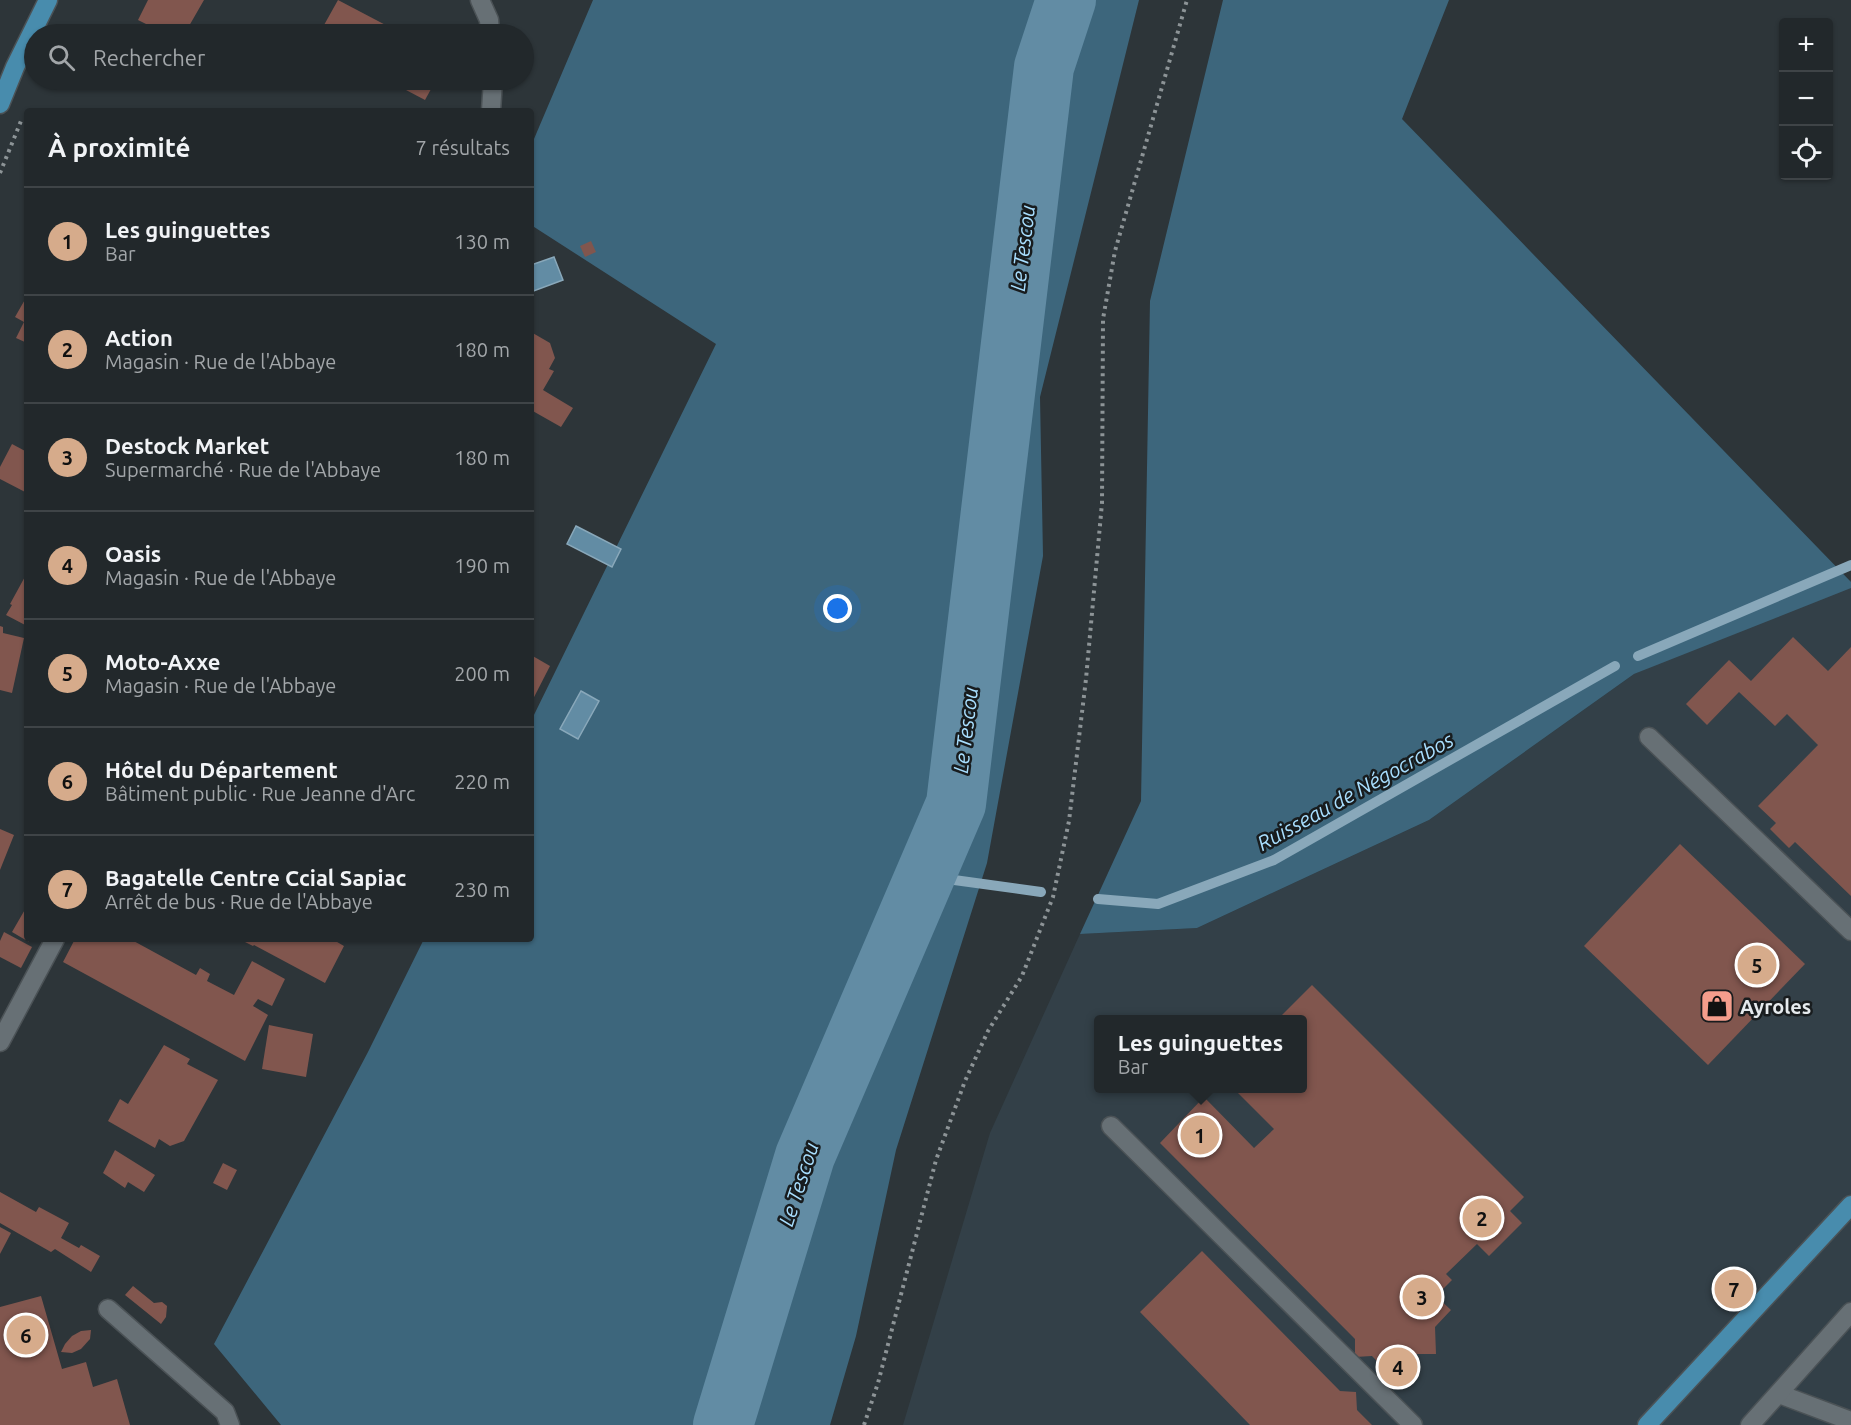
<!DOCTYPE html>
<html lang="fr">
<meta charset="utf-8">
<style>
body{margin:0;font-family:Ubuntu,sans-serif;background:#2a3033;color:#f1f3f6}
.controls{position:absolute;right:18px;top:18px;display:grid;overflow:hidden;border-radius:6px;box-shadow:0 2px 4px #0004}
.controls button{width:54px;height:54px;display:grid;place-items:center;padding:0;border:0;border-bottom:2px solid #3f4447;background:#22282b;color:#f1f3f6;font:30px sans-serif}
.you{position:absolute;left:838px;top:609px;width:21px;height:21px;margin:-15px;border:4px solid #fff;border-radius:50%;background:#1a73e8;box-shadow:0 0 0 9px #1a73e833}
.badge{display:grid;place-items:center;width:39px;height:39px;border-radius:50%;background:#d6ab8b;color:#111;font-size:20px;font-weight:700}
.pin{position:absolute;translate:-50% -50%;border:3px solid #fff;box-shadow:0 2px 6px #0006}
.popup{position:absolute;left:1094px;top:1015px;width:213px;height:78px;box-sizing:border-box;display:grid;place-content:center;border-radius:6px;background:#22282b;filter:drop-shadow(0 2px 4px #0005);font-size:20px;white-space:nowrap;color:#a2a6a9}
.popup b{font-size:22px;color:#f1f3f6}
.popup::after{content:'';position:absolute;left:50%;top:100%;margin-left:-12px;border:12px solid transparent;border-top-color:#22282b}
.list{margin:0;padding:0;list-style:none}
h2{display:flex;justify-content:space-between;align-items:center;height:78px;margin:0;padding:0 24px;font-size:26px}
h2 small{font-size:20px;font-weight:400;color:#a2a6a9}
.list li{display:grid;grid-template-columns:39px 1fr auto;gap:18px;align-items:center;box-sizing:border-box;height:108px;padding:0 24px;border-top:2px solid #3f4447}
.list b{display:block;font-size:22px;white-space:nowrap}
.list p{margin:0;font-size:20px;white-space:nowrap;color:#a2a6a9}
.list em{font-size:20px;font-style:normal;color:#a2a6a9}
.icon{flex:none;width:33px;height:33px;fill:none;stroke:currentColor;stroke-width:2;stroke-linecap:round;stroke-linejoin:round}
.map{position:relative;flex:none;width:1851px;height:1425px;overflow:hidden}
.search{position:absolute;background:#22282b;box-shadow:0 2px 4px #0004;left:24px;top:24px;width:510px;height:66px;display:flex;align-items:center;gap:15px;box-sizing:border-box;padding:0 21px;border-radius:33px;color:#a2a6a9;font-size:22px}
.panel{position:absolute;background:#22282b;box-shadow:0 2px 4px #0004;left:24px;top:108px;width:510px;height:834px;border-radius:6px}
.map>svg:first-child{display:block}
</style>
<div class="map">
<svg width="1851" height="1425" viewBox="0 0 1851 1425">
<rect width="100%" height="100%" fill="#2d3539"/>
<!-- built -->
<path fill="#334048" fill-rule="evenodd" d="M1851,580V1425H903L990,1133L1080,934L1197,928L1429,820L1634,674ZM1098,1020H1302V1088H1098Z"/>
<!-- forest -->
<g fill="#3d667c">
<path d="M593,0H1139L1040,397L1043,556L987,863L896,1150L856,1336L830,1425H281L214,1344L368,1052L424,939H531V721L716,344L531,225V146Z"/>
<path d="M1223,0H1449L1402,119L1851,582V588L1634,674L1429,820L1197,928L1080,934L1141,801L1150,301Z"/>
</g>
<!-- water -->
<g fill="#628ca4" stroke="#89a8ba" stroke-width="1.5">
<path d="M554,257L563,280L531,292V265Z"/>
<path d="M576,526L621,549L612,567L567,544Z"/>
<path d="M581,691L599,701L578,739L560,729Z"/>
</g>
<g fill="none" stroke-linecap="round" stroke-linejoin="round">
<!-- stream -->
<g stroke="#89a8ba" stroke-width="10">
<path d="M1638,656L1851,565"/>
<path d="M925,876L1041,892"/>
<path d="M1098,899L1158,904L1274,860L1615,666"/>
</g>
<!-- river -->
<path stroke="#628ca4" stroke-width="60" d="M723,1425L805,1156L956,804L1044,67L1066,0"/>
</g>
<!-- building -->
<g fill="#81564e">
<path d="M148,0H204L185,33L175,28L170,34H166L138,20Z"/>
<path d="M338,0L397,31L404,34H319Z"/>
<path d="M387,80H436L425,100Z"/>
<path d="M591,241L596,252L585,257L580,246Z"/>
<path d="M27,296V343L16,338L24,322L15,317Z"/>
<path d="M531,332L550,343L555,358L549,369L554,371L543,390L573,408L561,427L531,410Z"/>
<path d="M12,444L27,452V493L0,479V467Z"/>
<path d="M27,573V626L6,615L12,605L10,604Z"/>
<path d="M0,626L3,627V633L24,638L12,693L0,690Z"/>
<path d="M1793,637L1828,671L1851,647V896L1795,842L1789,848L1770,829L1776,823L1758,806L1818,745L1787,714L1775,726L1739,692L1707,725L1686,704L1729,660L1751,681Z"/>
<path d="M531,655L550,666L531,703Z"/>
<path d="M0,829L14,835L0,870Z"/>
<path d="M1680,844L1805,964L1708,1065L1584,946Z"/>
<path d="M27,906V939H30L29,942L12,932Z"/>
<path d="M4,932L32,947L21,968L0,957V941Z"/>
<path d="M75,939H130L196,975L200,968L210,974L207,981L234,995L252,961L285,979L272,1006L258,999L253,1006L268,1015L245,1061L63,962Z"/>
<path d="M239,939H332L344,946L325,983L254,945L253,946Z"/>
<path d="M1312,985L1524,1197L1510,1211L1522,1223L1489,1256L1477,1244L1446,1274L1452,1280L1436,1296L1451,1310L1435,1327L1436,1354H1407L1416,1364L1397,1382L1372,1356L1355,1357V1339L1160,1143L1204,1097L1254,1148L1274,1129L1233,1088H1302V1020H1277Z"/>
<path d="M269,1025L313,1034L306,1077L262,1069Z"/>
<path d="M164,1045L190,1059L187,1064L218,1080L184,1141L170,1146L159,1139L155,1148L108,1121L120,1099L128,1104Z"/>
<path d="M115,1150L155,1175L144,1192L128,1182L125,1188L103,1173Z"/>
<path d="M223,1163L237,1170L227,1190L213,1183Z"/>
<path d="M0,1192L36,1212L39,1207L69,1223L61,1238L79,1248L81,1245L100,1256L91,1272L55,1249L51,1252L0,1223Z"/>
<path d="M0,1227L11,1233L0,1254Z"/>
<path d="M1202,1251L1340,1391L1356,1392L1357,1410L1372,1425H1250L1140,1312Z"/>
<path d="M133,1286L154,1303L162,1302L167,1306L166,1317L161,1324L125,1295Z"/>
<path d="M41,1296L62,1369L86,1362L93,1387L117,1379L130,1425H0V1307Z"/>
<path d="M91,1330L90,1339L81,1349L72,1353L61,1352L65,1344L72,1336L81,1331Z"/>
</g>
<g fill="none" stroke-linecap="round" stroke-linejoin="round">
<defs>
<g id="minor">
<path d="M480,0L489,20L490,34"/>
<path d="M491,111L493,80"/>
<path d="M1649,737L1851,931"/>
<path d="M0,1042L55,939"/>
<path d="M1111,1126L1413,1425"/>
<path d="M108,1309L225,1412L230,1425"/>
<path d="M1779,1394L1851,1421"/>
<path d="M1750,1425L1851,1312"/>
</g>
<g id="major">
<path d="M0,104L15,67L48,0"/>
<path d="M1647,1425L1851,1205"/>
</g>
</defs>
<!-- minor casing -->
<use href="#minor" stroke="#4b5256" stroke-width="21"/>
<!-- major casing -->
<use href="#major" stroke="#4b5256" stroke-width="21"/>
<!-- path -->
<g stroke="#8d9497" stroke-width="4" stroke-dasharray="3 4.5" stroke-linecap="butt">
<path d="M0,173L21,121"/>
<path d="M864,1425L878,1383L936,1160L965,1081L988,1031L1022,976L1053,897L1069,821L1086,679L1102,503L1103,319L1115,251L1187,0"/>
</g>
<!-- minor -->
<use href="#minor" stroke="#677075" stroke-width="18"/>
<!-- major -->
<use href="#major" stroke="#488cad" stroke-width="18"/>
</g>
<!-- icons -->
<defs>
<symbol id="shop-square" viewBox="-11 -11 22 22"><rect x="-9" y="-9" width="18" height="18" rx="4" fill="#f49d8c" stroke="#181c1e"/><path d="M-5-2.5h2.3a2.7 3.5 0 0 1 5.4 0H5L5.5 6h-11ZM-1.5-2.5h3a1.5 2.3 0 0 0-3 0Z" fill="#111"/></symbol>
</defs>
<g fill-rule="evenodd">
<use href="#shop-square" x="1698" y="987" width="38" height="38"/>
</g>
<g text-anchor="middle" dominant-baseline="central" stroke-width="5" stroke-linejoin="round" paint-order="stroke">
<!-- poi labels -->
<g font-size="20" font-weight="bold" fill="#e5eaed" stroke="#181c1e" text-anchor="start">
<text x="1740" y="1006">Ayroles</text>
</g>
<!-- water labels -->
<g font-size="21" font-style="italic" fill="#a8defe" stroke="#181c1e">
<text transform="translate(1022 248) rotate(-83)">Le Tescou</text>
<text transform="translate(965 730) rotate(-83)">Le Tescou</text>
<text transform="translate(1355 791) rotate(-29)">Ruisseau de Négocrabos</text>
<text transform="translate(798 1184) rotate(-72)">Le Tescou</text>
</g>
</g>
</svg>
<div class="controls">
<button>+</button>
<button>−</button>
<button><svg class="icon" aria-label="locate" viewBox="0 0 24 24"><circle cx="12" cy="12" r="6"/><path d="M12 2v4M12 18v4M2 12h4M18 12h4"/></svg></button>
</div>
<div class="you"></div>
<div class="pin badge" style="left:1200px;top:1135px">1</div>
<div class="popup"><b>Les guinguettes</b>Bar</div>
<div class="pin badge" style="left:1482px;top:1218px">2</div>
<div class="pin badge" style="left:1422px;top:1297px">3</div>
<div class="pin badge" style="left:1398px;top:1367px">4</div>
<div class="pin badge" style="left:1757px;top:965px">5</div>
<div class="pin badge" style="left:26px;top:1335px">6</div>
<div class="pin badge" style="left:1734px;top:1289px">7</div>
<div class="search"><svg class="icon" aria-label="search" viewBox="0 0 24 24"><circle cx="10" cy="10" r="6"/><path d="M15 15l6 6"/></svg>Rechercher</div>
<section class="panel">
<h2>À proximité<small>7 résultats</small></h2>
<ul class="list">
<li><span class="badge">1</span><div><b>Les guinguettes</b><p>Bar</p></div><em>130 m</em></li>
<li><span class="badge">2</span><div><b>Action</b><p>Magasin · Rue de l'Abbaye</p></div><em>180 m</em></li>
<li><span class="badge">3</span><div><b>Destock Market</b><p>Supermarché · Rue de l'Abbaye</p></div><em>180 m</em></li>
<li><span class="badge">4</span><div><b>Oasis</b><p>Magasin · Rue de l'Abbaye</p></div><em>190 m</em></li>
<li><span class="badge">5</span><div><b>Moto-Axxe</b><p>Magasin · Rue de l'Abbaye</p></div><em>200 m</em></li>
<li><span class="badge">6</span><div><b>Hôtel du Département</b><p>Bâtiment public · Rue Jeanne d'Arc</p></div><em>220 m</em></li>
<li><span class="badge">7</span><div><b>Bagatelle Centre Ccial Sapiac</b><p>Arrêt de bus · Rue de l'Abbaye</p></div><em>230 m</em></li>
</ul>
</section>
</div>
